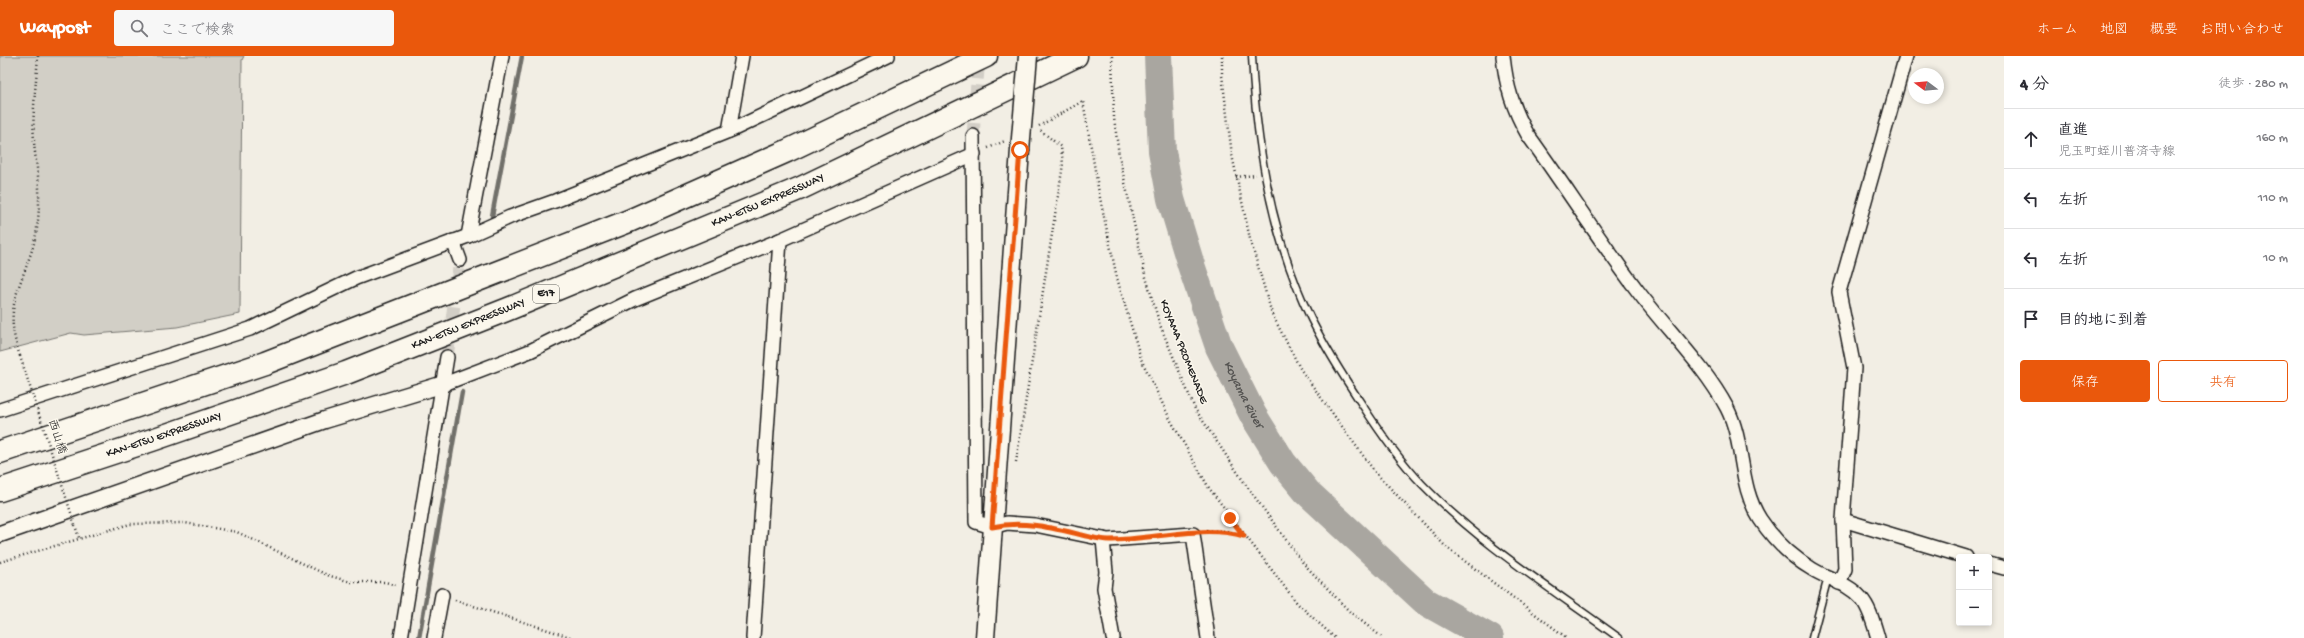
<!DOCTYPE html>
<html lang="ja">
<meta charset="utf-8">
<style>
body{margin:0;font-family:"Gochi Hand","Klee One",sans-serif;background:#f7f7f7;color:#2b2b33}
.controls{position:absolute;right:12px;bottom:12px;display:grid;overflow:hidden;border-radius:4px;box-shadow:0 2px 6px #0003}
.controls button{width:36px;height:36px;display:grid;place-items:center;padding:0;border:0;border-bottom:1px solid #e1e1e2;background:#fff;color:#2b2b33;font:20px sans-serif}
.compass{position:absolute;left:1908px;top:12px;width:36px;height:36px;border-radius:50%;background:#fff;box-shadow:0 2px 6px #0003;rotate:286deg}
.stop{position:absolute;width:12px;height:12px;margin:-9px;border:3px solid #ea580c;border-radius:50%;background:#fff}
.stop.end{background:#ea580c;border-color:#fff;box-shadow:0 1px 4px #0008}
.list{margin:0;padding:0;list-style:none}
h2{display:flex;justify-content:space-between;align-items:center;height:52px;margin:0;padding:0 16px;font-size:17px}
h2 small{font-size:13px;font-weight:400;color:#7c7c81}
.list li{display:grid;grid-template-columns:26px 1fr auto;gap:12px;align-items:center;box-sizing:border-box;height:60px;padding:0 16px;border-top:1px solid #e1e1e2}
.list b{display:block;font-size:15px;white-space:nowrap}
.list p{margin:0;font-size:13px;white-space:nowrap;color:#7c7c81}
.list em{font-size:13px;font-style:normal;color:#7c7c81}
.actions{display:flex;gap:8px;padding:12px 16px}
.actions a{flex:1;padding:9px 0;border:1px solid #ea580c;border-radius:4px;text-align:center;font-size:14px;color:#ea580c}
.actions .main{background:#ea580c;color:#fff}
.icon{flex:none;width:22px;height:22px;fill:none;stroke:currentColor;stroke-width:2;stroke-linecap:round;stroke-linejoin:round}
.map{position:relative;flex:none;width:2004px;height:582px;overflow:hidden}
header{display:flex;align-items:center;gap:24px;box-sizing:border-box;height:56px;padding:0 20px;background:#ea580c;color:#fff}
header strong{font-size:19px}
nav{display:flex;gap:22px;margin-inline-start:auto;font-size:14px}
.search{width:280px;height:36px;background:#f7f7f7;display:flex;align-items:center;gap:10px;box-sizing:border-box;padding:0 14px;border-radius:4px;color:#7c7c81;font-size:15px}
main{display:flex}
aside{flex:1;background:#fff}
.map>svg:first-child{display:block}
</style>
<header>
<strong>Waypost</strong>
<div class="search"><svg class="icon" aria-label="search" viewBox="0 0 24 24"><circle cx="10" cy="10" r="6"/><path d="M15 15l6 6"/></svg>ここで検索</div>
<nav><a>ホーム</a><a>地図</a><a>概要</a><a>お問い合わせ</a></nav>
</header>
<main>
<div class="map">
<svg width="2004" height="582" viewBox="0 0 2004 582">
<rect width="100%" height="100%" fill="#f2eee4"/>
<filter id="ink" filterUnits="userSpaceOnUse"><feTurbulence type="fractalNoise" baseFrequency=".025" numOctaves="2"/><feDisplacementMap in="SourceGraphic" scale="8" xChannelSelector="R" yChannelSelector="G"/><feConvolveMatrix kernelMatrix="1 2 1 2 8 2 1 2 1" color-interpolation-filters="sRGB"/></filter>
<g filter="url(#ink)">
<!-- green -->
<path fill="#d2cfc6" stroke="#777671" d="M0,0H244L242,4L240,258L177,271L84,279L71,277L0,296Z"/>
<g fill="none" stroke-linecap="round" stroke-linejoin="round">
<!-- stream -->
<g stroke="#716f6b" stroke-width="4.5">
<path d="M492,160L522,0"/>
<path d="M419,582L462,336"/>
</g>
<!-- river -->
<path stroke="#a9a6a0" stroke-width="28" id="s1" d="M1158,0L1162,95L1171,143L1191,209L1219,291L1253,359L1283,407L1307,436L1426,546L1490,582"/>
<!-- minor-tunnel -->
<g stroke="#d2cec6" stroke-width="13" stroke-dasharray="13 6" stroke-linecap="butt">
<path d="M973,80L979,0"/>
<path d="M447,301L460,204"/>
</g>
<defs>
<g id="service">
<path d="M1252,0C1256,89 1272,183 1311,263C1326,293 1343,320 1361,347C1379,375 1399,404 1422,428C1480,488 1552,533 1619,582"/>
<path d="M1812,582L1828,521"/>
</g>
<g id="minor">
<path d="M1503,0C1506,30 1513,53 1528,79C1565,130 1599,184 1637,234C1666,273 1704,309 1727,352C1745,387 1738,429 1760,463C1773,483 1792,501 1812,513C1828,523 1848,527 1861,542C1870,552 1874,569 1878,582"/>
<path d="M729,75L742,0"/>
<path d="M973,80L976,466L992,471L1007,467L1035,469L1108,484L1193,478L1208,582"/>
<path d="M468,180L502,0"/>
<path d="M453,185L460,204"/>
<path d="M444,328L530,295L635,243L780,184L974,98"/>
<path d="M0,354L250,273L356,222L468,180L510,161L555,145L734,73L888,0"/>
<path d="M1843,464L1966,501"/>
<path d="M1103,483L1106,516L1104,532L1113,582"/>
<path d="M1989,508L2004,512"/>
<path d="M1839,527L1845,513L1843,464L1854,312L1839,236L1906,0"/>
<path d="M401,582L447,301"/>
<path d="M434,582L442,539"/>
<path d="M753,582L780,184"/>
</g>
<path id="tertiary" d="M0,478L325,364L444,328"/>
<path id="secondary" d="M985,582L1020,94"/>
<g id="motorway">
<path d="M0,396L265,307L629,165L787,95L986,0"/>
<path id="s2" d="M0,434L152,384L346,317L506,254L801,132L1076,0"/>
</g>
</defs>
<!-- service casing -->
<use href="#service" stroke="#1c1c1c" stroke-width="9"/>
<!-- minor casing -->
<use href="#minor" stroke="#1c1c1c" stroke-width="16"/>
<!-- tertiary casing -->
<use href="#tertiary" stroke="#1c1c1c" stroke-width="19"/>
<!-- secondary casing -->
<use href="#secondary" stroke="#1c1c1c" stroke-width="21"/>
<!-- motorway casing -->
<use href="#motorway" stroke="#1c1c1c" stroke-width="25"/>
<!-- path -->
<g stroke="#1c1c1c" stroke-width="2.5" stroke-dasharray="1 3" stroke-linecap="butt">
<path d="M1112,0L1114,62L1119,99L1145,218L1160,269L1195,353L1246,429L1303,507L1350,556L1383,582"/>
<path d="M1222,0V19L1232,99L1250,183L1272,258L1301,314L1375,416L1446,491L1567,582"/>
<path d="M1039,70L1083,45L1099,137L1117,222L1141,303L1170,363L1209,432L1297,547L1335,582"/>
<path d="M988,92L1005,85"/>
<path d="M1236,121L1256,119"/>
<path d="M20,300C4,254 17,239 31,197C37,180 39,161 39,143C40,124 35,104 34,85C32,57 36,28 38,0"/>
<path d="M1016,406L1063,108L1061,91L1039,73"/>
<path d="M75,469L79,482"/>
<path d="M1207,475H1226L1243,480"/>
<path d="M0,506L130,468L185,467L237,476L327,519L351,526H385L396,529"/>
<path d="M455,544L573,582"/>
</g>
<!-- service -->
<use href="#service" stroke="#fbf7ec" stroke-width="6"/>
<!-- minor -->
<use href="#minor" stroke="#fbf7ec" stroke-width="13"/>
<!-- tertiary -->
<use href="#tertiary" stroke="#fbf7ec" stroke-width="16"/>
<!-- secondary -->
<use href="#secondary" stroke="#fbf7ec" stroke-width="18"/>
<!-- motorway -->
<use href="#motorway" stroke="#fbf7ec" stroke-width="22"/>
<defs>
<path id="secondary-bridge" d="M1020,94L1028,0"/>
</defs>
<!-- secondary-bridge casing -->
<use href="#secondary-bridge" stroke="#1c1c1c" stroke-width="21" stroke-linecap="butt"/>
<!-- path-bridge -->
<path stroke="#1c1c1c" stroke-width="2.5" stroke-dasharray="1 3" stroke-linecap="butt" d="M20,300L75,469"/>
<!-- secondary-bridge -->
<use href="#secondary-bridge" stroke="#fbf7ec" stroke-width="18"/>
</g>
</g>
<g fill="none" stroke-linecap="round" stroke-linejoin="round" filter="url(#ink)">
<!-- route -->
<path stroke="#ea580c" stroke-width="5" d="M1020,94L992,471C1023,464 1052,472 1082,479C1091,481 1100,484 1109,484C1153,484 1202,468 1244,480L1230,462"/>
</g>
<g text-anchor="middle" dominant-baseline="central" stroke-width="3" stroke-linejoin="round" paint-order="stroke">
<!-- shield labels -->
<rect fill="#fbf7ec" stroke="#5f5e5a" stroke-width="1" x="533" y="229" width="26" height="18" rx="3"/>
<g font-size="11" font-weight="bold" fill="#1c1c1c">
<text x="546" y="238">E17</text>
</g>
<!-- street labels -->
<g font-size="12" fill="#1c1c1c" stroke="#fbf7ec">
<text stroke="none"><textPath href="#s2" startOffset="821">KAN-ETSU EXPRESSWAY</textPath></text>
<text stroke="none"><textPath href="#s2" startOffset="497">KAN-ETSU EXPRESSWAY</textPath></text>
<text transform="translate(1183 296) rotate(68)">KOYAMA PROMENADE</text>
<text stroke="none"><textPath href="#s2" startOffset="173">KAN-ETSU EXPRESSWAY</textPath></text>
<text transform="translate(56 381) rotate(72)">西山橋</text>
</g>
<!-- water labels -->
<g font-size="13" font-style="italic" fill="#545351" stroke="#fbf7ec">
<text stroke="none"><textPath href="#s1" startOffset="353">Koyama River</textPath></text>
</g>
</g>
</svg>
<div class="controls">
<button>+</button>
<button>−</button>
</div>
<svg class="compass" viewBox="-18 -18 36 36"><path d="M0-13l5 13h-10z" fill="#e53935"/><path d="M0 13l5-13h-10z" fill="#7c7c81"/></svg>
<div class="stop" style="left:1020px;top:94px"></div>
<div class="stop end" style="left:1230px;top:462px"></div>
</div>
<aside>
<h2>4 分<small>徒歩 · 280 m</small></h2>
<ul class="list">
<li><svg class="icon" aria-label="ahead" viewBox="0 0 24 24"><path d="M12 20V5M6 11l6-6 6 6"/></svg><div><b>直進</b><p>児玉町蛭川普済寺線</p></div><em>160 m</em></li>
<li><svg class="icon" aria-label="left" viewBox="0 0 24 24"><path d="M17 20v-9H6M10 6l-5 5 5 5"/></svg><div><b>左折</b></div><em>110 m</em></li>
<li><svg class="icon" aria-label="left" viewBox="0 0 24 24"><path d="M17 20v-9H6M10 6l-5 5 5 5"/></svg><div><b>左折</b></div><em>10 m</em></li>
<li><svg class="icon" aria-label="arrive" viewBox="0 0 24 24"><path d="M6 21V4h12l-3 4 3 4H6"/></svg><div><b>目的地に到着</b></div></li>
</ul>
<div class="actions"><a class="main">保存</a><a>共有</a></div>
</aside>
</main>
